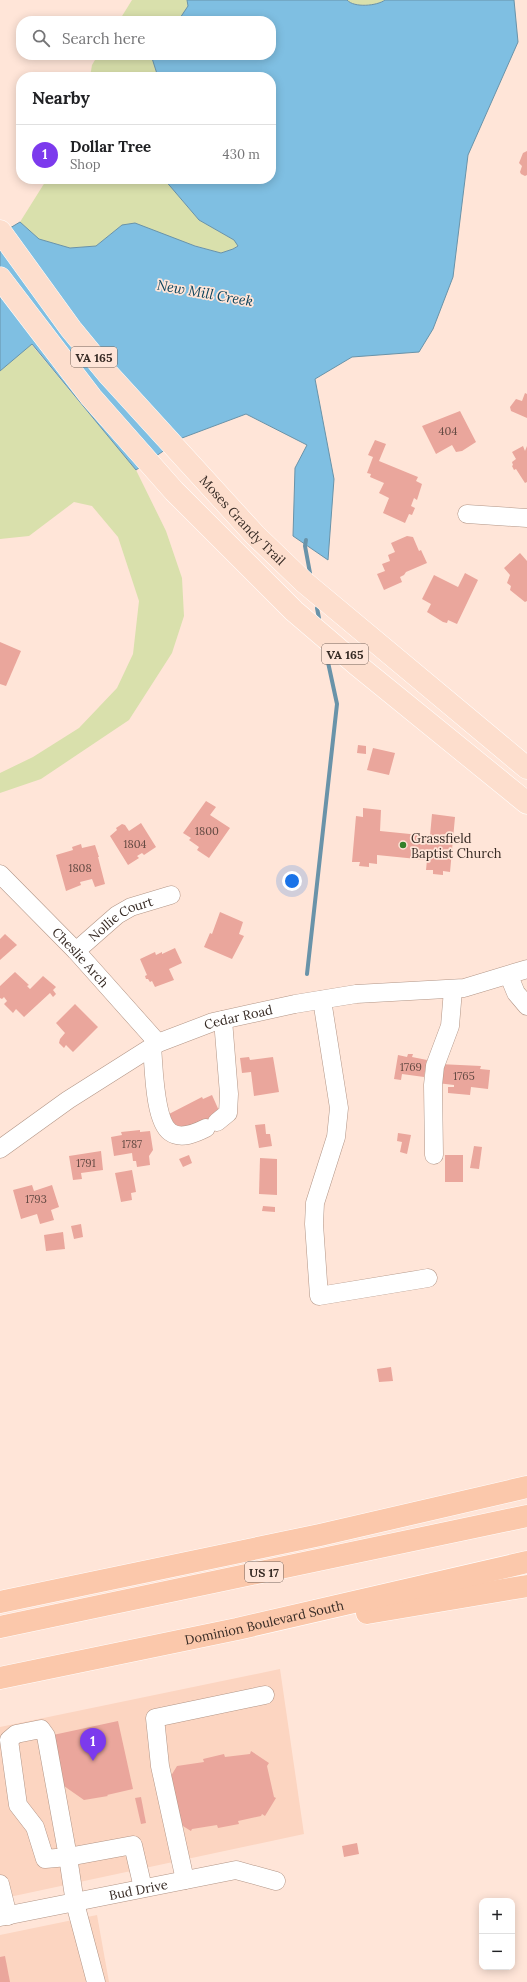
<!DOCTYPE html>
<meta charset="utf-8">
<style>
body{margin:0;font-family:Lora,serif;background:#f2f2f2;color:#202124}
.controls{position:absolute;right:12px;bottom:12px;display:grid;overflow:hidden;border-radius:8px;box-shadow:0 2px 10px #0003}
.controls button{width:36px;height:36px;display:grid;place-items:center;padding:0;border:0;border-bottom:1px solid #e0e0e0;background:#fff;color:#202124;font:20px sans-serif}
.you{position:absolute;left:292px;top:881px;width:14px;height:14px;margin:-10px;border:3px solid #fff;border-radius:50%;background:#1a73e8;box-shadow:0 0 0 6px #1a73e833}
.badge{display:grid;place-items:center;width:26px;height:26px;border-radius:50%;background:#7c3aed;color:#fff;font-size:13px;font-weight:700}
.pin{position:absolute;translate:-50% -33px;filter:drop-shadow(0 1px 2px #0008)}
.pin::after{content:'';position:absolute;top:21px;width:14px;height:12px;background:inherit;clip-path:polygon(0 0,100% 0,50% 100%)}
.list{margin:0;padding:0;list-style:none}
h2{display:flex;justify-content:space-between;align-items:center;height:52px;margin:0;padding:0 16px;font-size:17px}
h2 small{font-size:13px;font-weight:400;color:#757577}
.list li{display:grid;grid-template-columns:26px 1fr auto;gap:12px;align-items:center;box-sizing:border-box;height:60px;padding:0 16px;border-top:1px solid #e0e0e0}
.list b{display:block;font-size:15px;white-space:nowrap}
.list p{margin:0;font-size:13px;white-space:nowrap;color:#757577}
.list em{font-size:13px;font-style:normal;color:#757577}
.icon{flex:none;width:22px;height:22px;fill:none;stroke:currentColor;stroke-width:2;stroke-linecap:round;stroke-linejoin:round}
.map{position:relative;flex:none;width:527px;height:1982px;overflow:hidden}
.search{position:absolute;background:#fff;box-shadow:0 2px 10px #0003;left:16px;top:16px;width:260px;height:44px;display:flex;align-items:center;gap:10px;box-sizing:border-box;padding:0 14px;border-radius:16px;color:#757577;font-size:15px}
.panel{position:absolute;background:#fff;box-shadow:0 2px 10px #0003;left:16px;top:72px;width:260px;height:112px;border-radius:16px}
.map>svg:first-child{display:block}
</style>
<div class="map">
<svg width="527" height="1982" viewBox="0 0 527 1982">
<rect width="100%" height="100%" fill="#ffe5d8"/>
<!-- built -->
<g fill="#fcd5c1">
<path d="M280,1669L304,1834L0,1899V1727Z"/>
<path d="M97,1915L109,1982H0V1935Z"/>
</g>
<!-- green -->
<g fill="#d9e0ac">
<path d="M132,0H187L188,6L178,21H119Z"/>
<path d="M347,0H385C377,6 354,8 347,0Z"/>
<path d="M98,55H151L158,77H90L92,65Z"/>
<path d="M47,179H164L199,220L234,240L238,245L233,249L221,253L122,225L96,246L70,248L39,239L20,222Z"/>
<path d="M31,344L136,470L166,531L182,578L184,616L172,653L129,720L41,779L0,793V773L33,757L79,728L117,688L133,654L139,601L118,537L92,506L74,502L29,536L0,539V371Z"/>
</g>
<!-- water -->
<path fill="#7fbfe2" stroke="#6993a9" d="M187,0H347C354,8 377,6 385,0H514L518,42L468,155L453,277L433,329L419,352L352,357L315,379L334,479L328,560L293,536L295,468L307,445L246,414L182,438L136,470L32,344L0,371V234L20,222L39,239L70,248L96,246L122,225L135,223L195,246L221,253L233,249L238,246L234,240L199,220L164,179H271V77H158L151,55H271V21H178L188,6Z"/>
<g fill="none" stroke-linecap="round" stroke-linejoin="round">
<!-- stream -->
<g stroke="#6993a9" stroke-width="4">
<path d="M306,540L305,546L310,573"/>
<path d="M317,608L319,618"/>
<path d="M307,974L337,704L326,653"/>
</g>
</g>
<!-- building -->
<g fill="#eaa69c">
<path d="M527,151V175L525,176L521,174L520,172L522,166L519,163L523,153Z"/>
<path d="M525,393L527,394V418L511,411L510,407L516,399L522,401Z"/>
<path d="M460,411L476,442L462,451L456,452L452,445L436,454L422,426Z"/>
<path d="M375,440L386,444L379,461L418,477L416,481L422,484L417,500L414,498L411,506L415,508L412,515L409,514L405,523L383,513L389,498L379,493L384,483L370,477L371,474L367,473L373,457L368,455Z"/>
<path d="M523,446L525,451L527,446V482L525,483L516,469L514,470L512,466L513,465L512,462L516,459L512,452Z"/>
<path d="M407,536L413,537L419,551L421,550L427,563L406,572L404,575L400,577L402,582L384,590L377,574L385,571L382,564L390,561L388,555L395,552L391,543Z"/>
<path d="M520,553L527,561V601L525,602L510,590L511,586L507,583L510,575L504,568Z"/>
<path d="M465,573L478,580L457,624L448,620L447,623L443,622L427,612L431,604L422,599L434,575L458,587Z"/>
<path d="M0,642L21,651L6,686L0,684Z"/>
<path d="M358,745L366,746V754L357,753Z"/>
<path d="M373,748L395,753L389,775L367,770Z"/>
<path d="M206,801L216,807L210,815L230,828L209,858L197,850L199,847L189,840L191,838L183,833Z"/>
<path d="M363,808L381,810L380,831L430,836L432,814L455,817L450,872L443,871V875L433,874V870H426L427,860L377,855V864L369,863V867L359,866L360,862H352L356,816L363,817Z"/>
<path d="M141,823L156,847L144,855L142,853L137,856L139,858L128,865L110,836L117,830L116,828L122,824L125,825L129,831Z"/>
<path d="M81,844L82,848L95,845L99,857H98L105,884L95,887L92,879L80,882L81,885L66,891L56,855L73,850L72,847Z"/>
<path d="M220,912L243,922L239,934L244,936L232,959L204,947L210,933L212,934Z"/>
<path d="M5,934L17,945L0,960V939Z"/>
<path d="M175,948L182,963L169,969L174,980L155,987L152,981L150,982L148,979H146L145,976L147,975L140,959L155,952L156,955L162,952V954Z"/>
<path d="M15,972L29,985L27,986L30,989L43,976L56,987L53,990L56,994L53,997L50,993L24,1017L16,1009L13,1013L4,1004L7,1001L4,997L2,999L0,998V986Z"/>
<path d="M75,1004L98,1027L73,1052L66,1045L64,1048L59,1043L60,1039L65,1033L56,1023Z"/>
<path d="M408,1054H413L412,1057L427,1060L424,1077L402,1074L401,1080L394,1079L398,1055L407,1057Z"/>
<path d="M249,1057L250,1060L273,1057L279,1092L254,1096L251,1072L242,1073L240,1058Z"/>
<path d="M439,1064L481,1066L480,1069L490,1070L488,1089L471,1087L470,1095L448,1093V1087H454V1085L437,1083Z"/>
<path d="M212,1095L220,1113L208,1132H177L169,1114L202,1097L203,1099Z"/>
<path d="M265,1124L266,1134H270L272,1146L259,1148L255,1125Z"/>
<path d="M140,1130V1132L150,1131L153,1150L149,1156L150,1165L137,1167L136,1161H133L132,1153L114,1156L111,1137L122,1135L121,1132Z"/>
<path d="M398,1133L411,1135L407,1154L400,1152L402,1142L397,1141Z"/>
<path d="M474,1146L482,1147L479,1169L470,1168Z"/>
<path d="M101,1151L103,1170L81,1173L82,1179L73,1180L69,1156Z"/>
<path d="M189,1155L192,1163L183,1167L179,1159Z"/>
<rect x="445" y="1155" width="18" height="27"/>
<path d="M260,1158L277,1159V1195L259,1194Z"/>
<path d="M132,1170L136,1192L131,1193L132,1200L121,1202L115,1173Z"/>
<path d="M32,1185L34,1191L52,1185L59,1207L51,1210L54,1220L40,1224L37,1214L21,1219L13,1190Z"/>
<path d="M263,1206L275,1207V1212L262,1211Z"/>
<path d="M81,1224L83,1237L74,1239L71,1226Z"/>
<path d="M63,1232L65,1249L46,1251L44,1235Z"/>
<path d="M391,1367L393,1381L379,1382L377,1369Z"/>
<path d="M118,1721L133,1789L107,1795L108,1796L84,1800L64,1786L53,1735Z"/>
<path d="M251,1751L269,1763L267,1766L274,1797L276,1798L265,1816L262,1814L261,1816L238,1821L239,1824L218,1828L217,1825L192,1829L191,1831L173,1820L166,1784L177,1766L204,1762L203,1759L224,1754L225,1757L250,1754Z"/>
<path d="M141,1797L146,1823L141,1824L135,1798Z"/>
<path d="M357,1843L359,1854L344,1857L342,1846Z"/>
<path d="M5,1956L10,1982H0V1957Z"/>
</g>
<g fill="none" stroke-linecap="round" stroke-linejoin="round">
<defs>
<g id="minor">
<path d="M467,514L527,518"/>
<path id="s1" d="M0,874L76,951L158,1043"/>
<path id="s2" d="M76,951L117,915L131,907L171,895"/>
<path d="M509,976L516,993L527,1006"/>
<path d="M322,1000L339,1108L336,1137L315,1203L314,1224L319,1296L428,1278"/>
<path d="M152,1047C154,1067 154,1120 170,1132C181,1140 196,1133 206,1128"/>
<path d="M217,1122L228,1113L229,1094L223,1020"/>
<path id="s3" d="M0,1149L68,1100L158,1043L213,1022L295,1004L356,994L464,988L527,969"/>
<path d="M434,1155L433,1085L435,1066L450,1026L453,990"/>
<path d="M41,1729L46,1736L68,1857L45,1859L35,1827L18,1805L9,1740L16,1734Z"/>
<path d="M185,1880L160,1766L155,1718L265,1695"/>
<path d="M0,1884L8,1916"/>
<path id="s4" d="M0,1917L236,1870L276,1881"/>
<path d="M96,1982L75,1903L68,1857L133,1845L143,1888"/>
</g>
<g id="major">
<path id="s5" d="M0,231L71,329L108,374L255,535L304,582L527,768"/>
<path d="M0,278L91,397L174,491L294,611L356,664L527,803"/>
</g>
<g id="highway">
<path d="M0,1602L320,1535L527,1487"/>
<path d="M367,1613L527,1586"/>
<path d="M0,1627L527,1516"/>
<path id="s6" d="M0,1678L237,1629L527,1562"/>
</g>
</defs>
<!-- minor casing -->
<use href="#minor" stroke="#b29586" stroke-width="19"/>
<!-- major casing -->
<use href="#major" stroke="#fff" stroke-width="23"/>
<!-- highway casing -->
<use href="#highway" stroke="#fff" stroke-width="23"/>
<!-- minor -->
<use href="#minor" stroke="#fff" stroke-width="18"/>
<!-- major -->
<use href="#major" stroke="#fddecd" stroke-width="22"/>
<!-- highway -->
<use href="#highway" stroke="#fbc8ab" stroke-width="22"/>
</g>
<!-- markers -->
<circle fill="#33802a" stroke="#ffe5d8" stroke-width="1.5" cx="403" cy="845" r="4"/>
<g text-anchor="middle" dominant-baseline="central" stroke-width="3.5" stroke-linejoin="round" paint-order="stroke">
<!-- number labels -->
<g font-size="11" fill="#644a43">
<text x="448" y="431">404</text>
<text x="207" y="831">1800</text>
<text x="135" y="844">1804</text>
<text x="80" y="868">1808</text>
<text x="411" y="1067">1769</text>
<text x="464" y="1076">1765</text>
<text x="132" y="1144">1787</text>
<text x="86" y="1163">1791</text>
<text x="36" y="1199">1793</text>
</g>
<!-- shield labels -->
<g fill="#ffe5d8" stroke="#73635b" stroke-width="1">
<rect x="71" y="347" width="46" height="20" rx="3"/>
<rect x="322" y="644" width="46" height="20" rx="3"/>
<rect x="245" y="1562" width="38" height="20" rx="3"/>
</g>
<g font-size="12" font-weight="bold" fill="#372b25">
<text x="94" y="357">VA 165</text>
<text x="345" y="654">VA 165</text>
<text x="264" y="1572">US 17</text>
</g>
<!-- street labels -->
<g font-size="13" fill="#372b25" stroke="#ffe5d8">
<text stroke="none"><textPath href="#s5" startOffset="378">Moses Grandy Trail</textPath></text>
<text stroke="none"><textPath href="#s2" startOffset="56">Nollie Court</textPath></text>
<text stroke="none"><textPath href="#s1" startOffset="116">Cheslie Arch</textPath></text>
<text stroke="none"><textPath href="#s3" startOffset="275">Cedar Road</textPath></text>
<text stroke="none"><textPath href="#s6" startOffset="270">Dominion Boulevard South</textPath></text>
<text stroke="none"><textPath href="#s4" startOffset="141">Bud Drive</textPath></text>
</g>
<!-- poi labels -->
<g font-size="13" fill="#372b25" stroke="#ffe5d8" text-anchor="start">
<text x="411" y="838">Grassfield<tspan x="411" dy="15">Baptist Church</tspan></text>
</g>
<!-- water labels -->
<g font-size="14" font-style="italic" fill="#0e445c" stroke="#ffe5d8">
<text transform="translate(205 293) rotate(10)">New Mill Creek</text>
</g>
</g>
</svg>
<div class="controls">
<button>+</button>
<button>−</button>
</div>
<div class="you"></div>
<div class="pin badge" style="left:93px;top:1761px">1</div>
<div class="search"><svg class="icon" aria-label="search" viewBox="0 0 24 24"><circle cx="10" cy="10" r="6"/><path d="M15 15l6 6"/></svg>Search here</div>
<section class="panel">
<h2>Nearby<small></small></h2>
<ul class="list">
<li><span class="badge">1</span><div><b>Dollar Tree</b><p>Shop</p></div><em>430 m</em></li>
</ul>
</section>
</div>
